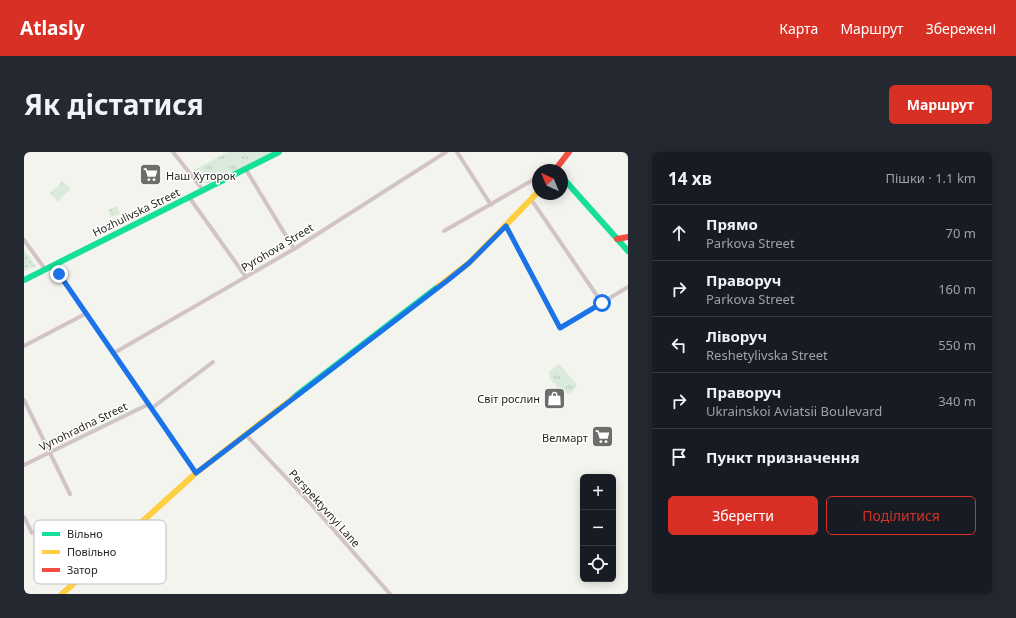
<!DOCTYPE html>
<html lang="uk">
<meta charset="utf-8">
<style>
body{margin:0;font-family:"Noto Sans",sans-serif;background:#242831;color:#f1f3f6}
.controls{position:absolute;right:12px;bottom:12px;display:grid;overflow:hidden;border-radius:6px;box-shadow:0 2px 10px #0003}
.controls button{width:36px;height:36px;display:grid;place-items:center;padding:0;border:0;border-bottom:1px solid #363941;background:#171b24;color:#f1f3f6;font:20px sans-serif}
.compass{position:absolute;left:508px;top:12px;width:36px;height:36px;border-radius:50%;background:#171b24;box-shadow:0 2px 10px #0003;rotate:316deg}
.stop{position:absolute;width:12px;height:12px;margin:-9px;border:3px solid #1a73e8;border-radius:50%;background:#fff}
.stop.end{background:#1a73e8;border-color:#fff;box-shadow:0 1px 4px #0008}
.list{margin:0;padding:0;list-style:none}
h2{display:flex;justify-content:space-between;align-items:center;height:52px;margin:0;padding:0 16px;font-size:17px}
h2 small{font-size:13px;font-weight:400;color:#9ea1a6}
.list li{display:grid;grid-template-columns:26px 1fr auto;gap:12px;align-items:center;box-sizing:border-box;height:56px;padding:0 16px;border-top:1px solid #363941}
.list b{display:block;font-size:15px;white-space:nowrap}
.list p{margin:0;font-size:13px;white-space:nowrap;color:#9ea1a6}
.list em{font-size:13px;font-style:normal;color:#9ea1a6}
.actions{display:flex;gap:8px;padding:12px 16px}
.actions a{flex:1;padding:9px 0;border:1px solid #d93025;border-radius:6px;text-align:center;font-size:14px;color:#d93025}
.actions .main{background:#d93025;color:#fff}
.icon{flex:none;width:22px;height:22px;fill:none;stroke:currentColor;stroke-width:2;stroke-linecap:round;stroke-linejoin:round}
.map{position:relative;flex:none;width:604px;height:442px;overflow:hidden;border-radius:6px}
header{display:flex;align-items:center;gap:24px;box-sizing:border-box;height:56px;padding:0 20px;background:#d93025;color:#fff}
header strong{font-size:19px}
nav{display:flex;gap:22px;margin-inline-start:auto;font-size:14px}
.intro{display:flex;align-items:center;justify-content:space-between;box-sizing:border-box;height:96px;padding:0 24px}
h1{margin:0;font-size:28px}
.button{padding:10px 18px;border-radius:6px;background:#d93025;color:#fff;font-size:14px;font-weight:700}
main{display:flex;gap:24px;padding:0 24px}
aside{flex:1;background:#171b24;border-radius:6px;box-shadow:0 2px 10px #0003}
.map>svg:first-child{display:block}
</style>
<header>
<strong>Atlasly</strong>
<nav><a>Карта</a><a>Маршрут</a><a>Збережені</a></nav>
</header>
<div class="intro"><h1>Як дістатися</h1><a class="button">Маршрут</a></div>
<main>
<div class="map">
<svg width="604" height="442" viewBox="0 0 604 442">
<defs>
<pattern id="grass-tufts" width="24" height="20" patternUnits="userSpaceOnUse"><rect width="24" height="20" fill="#daebdb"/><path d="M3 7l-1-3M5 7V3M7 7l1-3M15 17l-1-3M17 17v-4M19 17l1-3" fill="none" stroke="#bbc9bc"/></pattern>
<pattern id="park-crowns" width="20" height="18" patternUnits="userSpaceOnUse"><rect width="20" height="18" fill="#daebdb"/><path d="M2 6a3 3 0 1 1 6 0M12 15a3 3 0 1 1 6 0" fill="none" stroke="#bbc9bc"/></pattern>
<pattern id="garden-dots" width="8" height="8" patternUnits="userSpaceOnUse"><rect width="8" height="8" fill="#daebdb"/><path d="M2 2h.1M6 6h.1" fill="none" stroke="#bbc9bc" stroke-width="1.8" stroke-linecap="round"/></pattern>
</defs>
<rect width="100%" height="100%" fill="#f4f4ef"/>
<!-- grass -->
<g fill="url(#grass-tufts)">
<path d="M204,0H250L185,32L176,29L168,19Z"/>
<path d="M533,213H536L551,230L553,234L546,242L537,240L525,225V220Z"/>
</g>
<!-- park -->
<g fill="url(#park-crowns)">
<path d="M39,29L46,37L34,49L26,41Z"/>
<path d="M93,54L96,62L87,65L84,58Z"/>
</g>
<!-- garden -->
<path fill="url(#garden-dots)" d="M0,98L12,114L0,119Z"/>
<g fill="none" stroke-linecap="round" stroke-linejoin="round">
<!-- street -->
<g stroke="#d2c4c4" stroke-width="4">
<path d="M149,0L179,38"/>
<path d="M433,0L467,53"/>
<path d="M221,16L270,97"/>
<path d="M165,45L222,125"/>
<path d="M507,48L511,53L578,151"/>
<path d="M482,74L536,176L604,135"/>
<path d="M420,79L514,25"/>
<path d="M0,88L21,117"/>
<path d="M29,113L172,321"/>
<path d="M0,194L63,161"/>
<path d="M90,201L270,97L422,0"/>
<path d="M0,248L46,342"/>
<path d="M128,256L189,210"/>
<path d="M222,283L287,352L366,442"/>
<path d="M0,313L125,252"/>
<path d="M0,365L8,381"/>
</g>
<!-- fast -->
<g stroke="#16e098" stroke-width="6">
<path d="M538,25L604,99"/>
<path d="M0,128L255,0"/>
<path d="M269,246L415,134"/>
</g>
<!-- slow -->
<g stroke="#ffcf43" stroke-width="6">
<path d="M415,134L445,111L514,40"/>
<path d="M38,442L172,321L269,246"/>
</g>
<!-- jam -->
<g stroke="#f24e42" stroke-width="6">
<path d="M531,18L545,0"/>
<path d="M593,87L604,85"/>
</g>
</g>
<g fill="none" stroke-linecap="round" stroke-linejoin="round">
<!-- route -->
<path stroke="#1a73e8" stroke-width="5" d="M35,122L172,321L424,128L445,111L482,74L536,176L578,151"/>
</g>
<!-- icons -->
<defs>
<symbol id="supermarket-square" viewBox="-11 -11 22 22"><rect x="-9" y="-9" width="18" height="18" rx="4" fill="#6e6d69" stroke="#fff"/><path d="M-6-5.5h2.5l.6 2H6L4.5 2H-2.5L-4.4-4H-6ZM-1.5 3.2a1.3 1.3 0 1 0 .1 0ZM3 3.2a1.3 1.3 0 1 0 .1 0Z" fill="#fff"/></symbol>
<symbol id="shop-square" viewBox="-11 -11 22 22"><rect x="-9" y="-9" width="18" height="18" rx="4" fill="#6e6d69" stroke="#fff"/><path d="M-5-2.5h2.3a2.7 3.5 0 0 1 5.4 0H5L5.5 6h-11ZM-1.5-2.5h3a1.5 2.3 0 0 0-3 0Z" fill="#fff"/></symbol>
</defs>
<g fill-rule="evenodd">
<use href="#supermarket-square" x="114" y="10" width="25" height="25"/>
<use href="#shop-square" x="518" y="234" width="25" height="25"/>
<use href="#supermarket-square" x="566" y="272" width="25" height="25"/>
</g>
<g text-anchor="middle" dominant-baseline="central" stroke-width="3" stroke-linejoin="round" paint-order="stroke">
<!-- poi labels -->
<g font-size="11" fill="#262521" stroke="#fff" text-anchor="end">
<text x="142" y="23" text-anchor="start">Наш Хуторок</text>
<text x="516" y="246">Світ рослин</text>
<text x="564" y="285">Велмарт</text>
</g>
<!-- street labels -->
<g font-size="11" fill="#262521" stroke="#fff">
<text transform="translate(112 60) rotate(-26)">Hozhulivska Street</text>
<text transform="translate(253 95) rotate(-31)">Pyrohova Street</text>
<text transform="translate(59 274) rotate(-26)">Vynohradna Street</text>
<text transform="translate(301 356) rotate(48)">Perspektyvnyi Lane</text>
</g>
</g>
<!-- legend -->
<rect x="10" y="368" width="132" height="64" rx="6" fill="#fff" stroke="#bebebc" stroke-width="1"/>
<rect x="18" y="380" width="18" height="4" fill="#16e098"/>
<rect x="18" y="398" width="18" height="4" fill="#ffcf43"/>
<rect x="18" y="416" width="18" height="4" fill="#f24e42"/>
<g font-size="11" fill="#262521">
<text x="43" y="386">Вільно</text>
<text x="43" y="404">Повільно</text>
<text x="43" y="422">Затор</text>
</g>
</svg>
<div class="controls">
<button>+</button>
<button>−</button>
<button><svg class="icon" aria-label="locate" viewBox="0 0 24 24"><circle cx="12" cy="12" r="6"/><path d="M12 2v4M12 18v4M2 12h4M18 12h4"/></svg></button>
</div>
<svg class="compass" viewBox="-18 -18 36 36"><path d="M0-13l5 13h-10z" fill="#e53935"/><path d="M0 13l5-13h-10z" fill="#9ea1a6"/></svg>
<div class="stop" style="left:578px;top:151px"></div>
<div class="stop end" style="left:35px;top:122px"></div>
</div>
<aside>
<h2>14 хв<small>Пішки · 1.1 km</small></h2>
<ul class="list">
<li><svg class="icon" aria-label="ahead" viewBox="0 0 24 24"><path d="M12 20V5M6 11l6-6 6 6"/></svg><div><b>Прямо</b><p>Parkova Street</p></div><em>70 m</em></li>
<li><svg class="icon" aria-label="right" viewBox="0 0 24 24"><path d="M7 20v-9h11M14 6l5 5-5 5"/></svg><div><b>Праворуч</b><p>Parkova Street</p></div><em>160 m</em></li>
<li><svg class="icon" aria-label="left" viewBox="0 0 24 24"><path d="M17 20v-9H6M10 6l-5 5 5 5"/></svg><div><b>Ліворуч</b><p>Reshetylivska Street</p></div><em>550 m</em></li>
<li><svg class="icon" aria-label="right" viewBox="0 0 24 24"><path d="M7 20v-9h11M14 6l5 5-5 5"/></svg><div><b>Праворуч</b><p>Ukrainskoi Aviatsii Boulevard</p></div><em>340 m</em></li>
<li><svg class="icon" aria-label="arrive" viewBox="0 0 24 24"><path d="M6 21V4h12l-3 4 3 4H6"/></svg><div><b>Пункт призначення</b></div></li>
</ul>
<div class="actions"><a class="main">Зберегти</a><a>Поділитися</a></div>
</aside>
</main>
